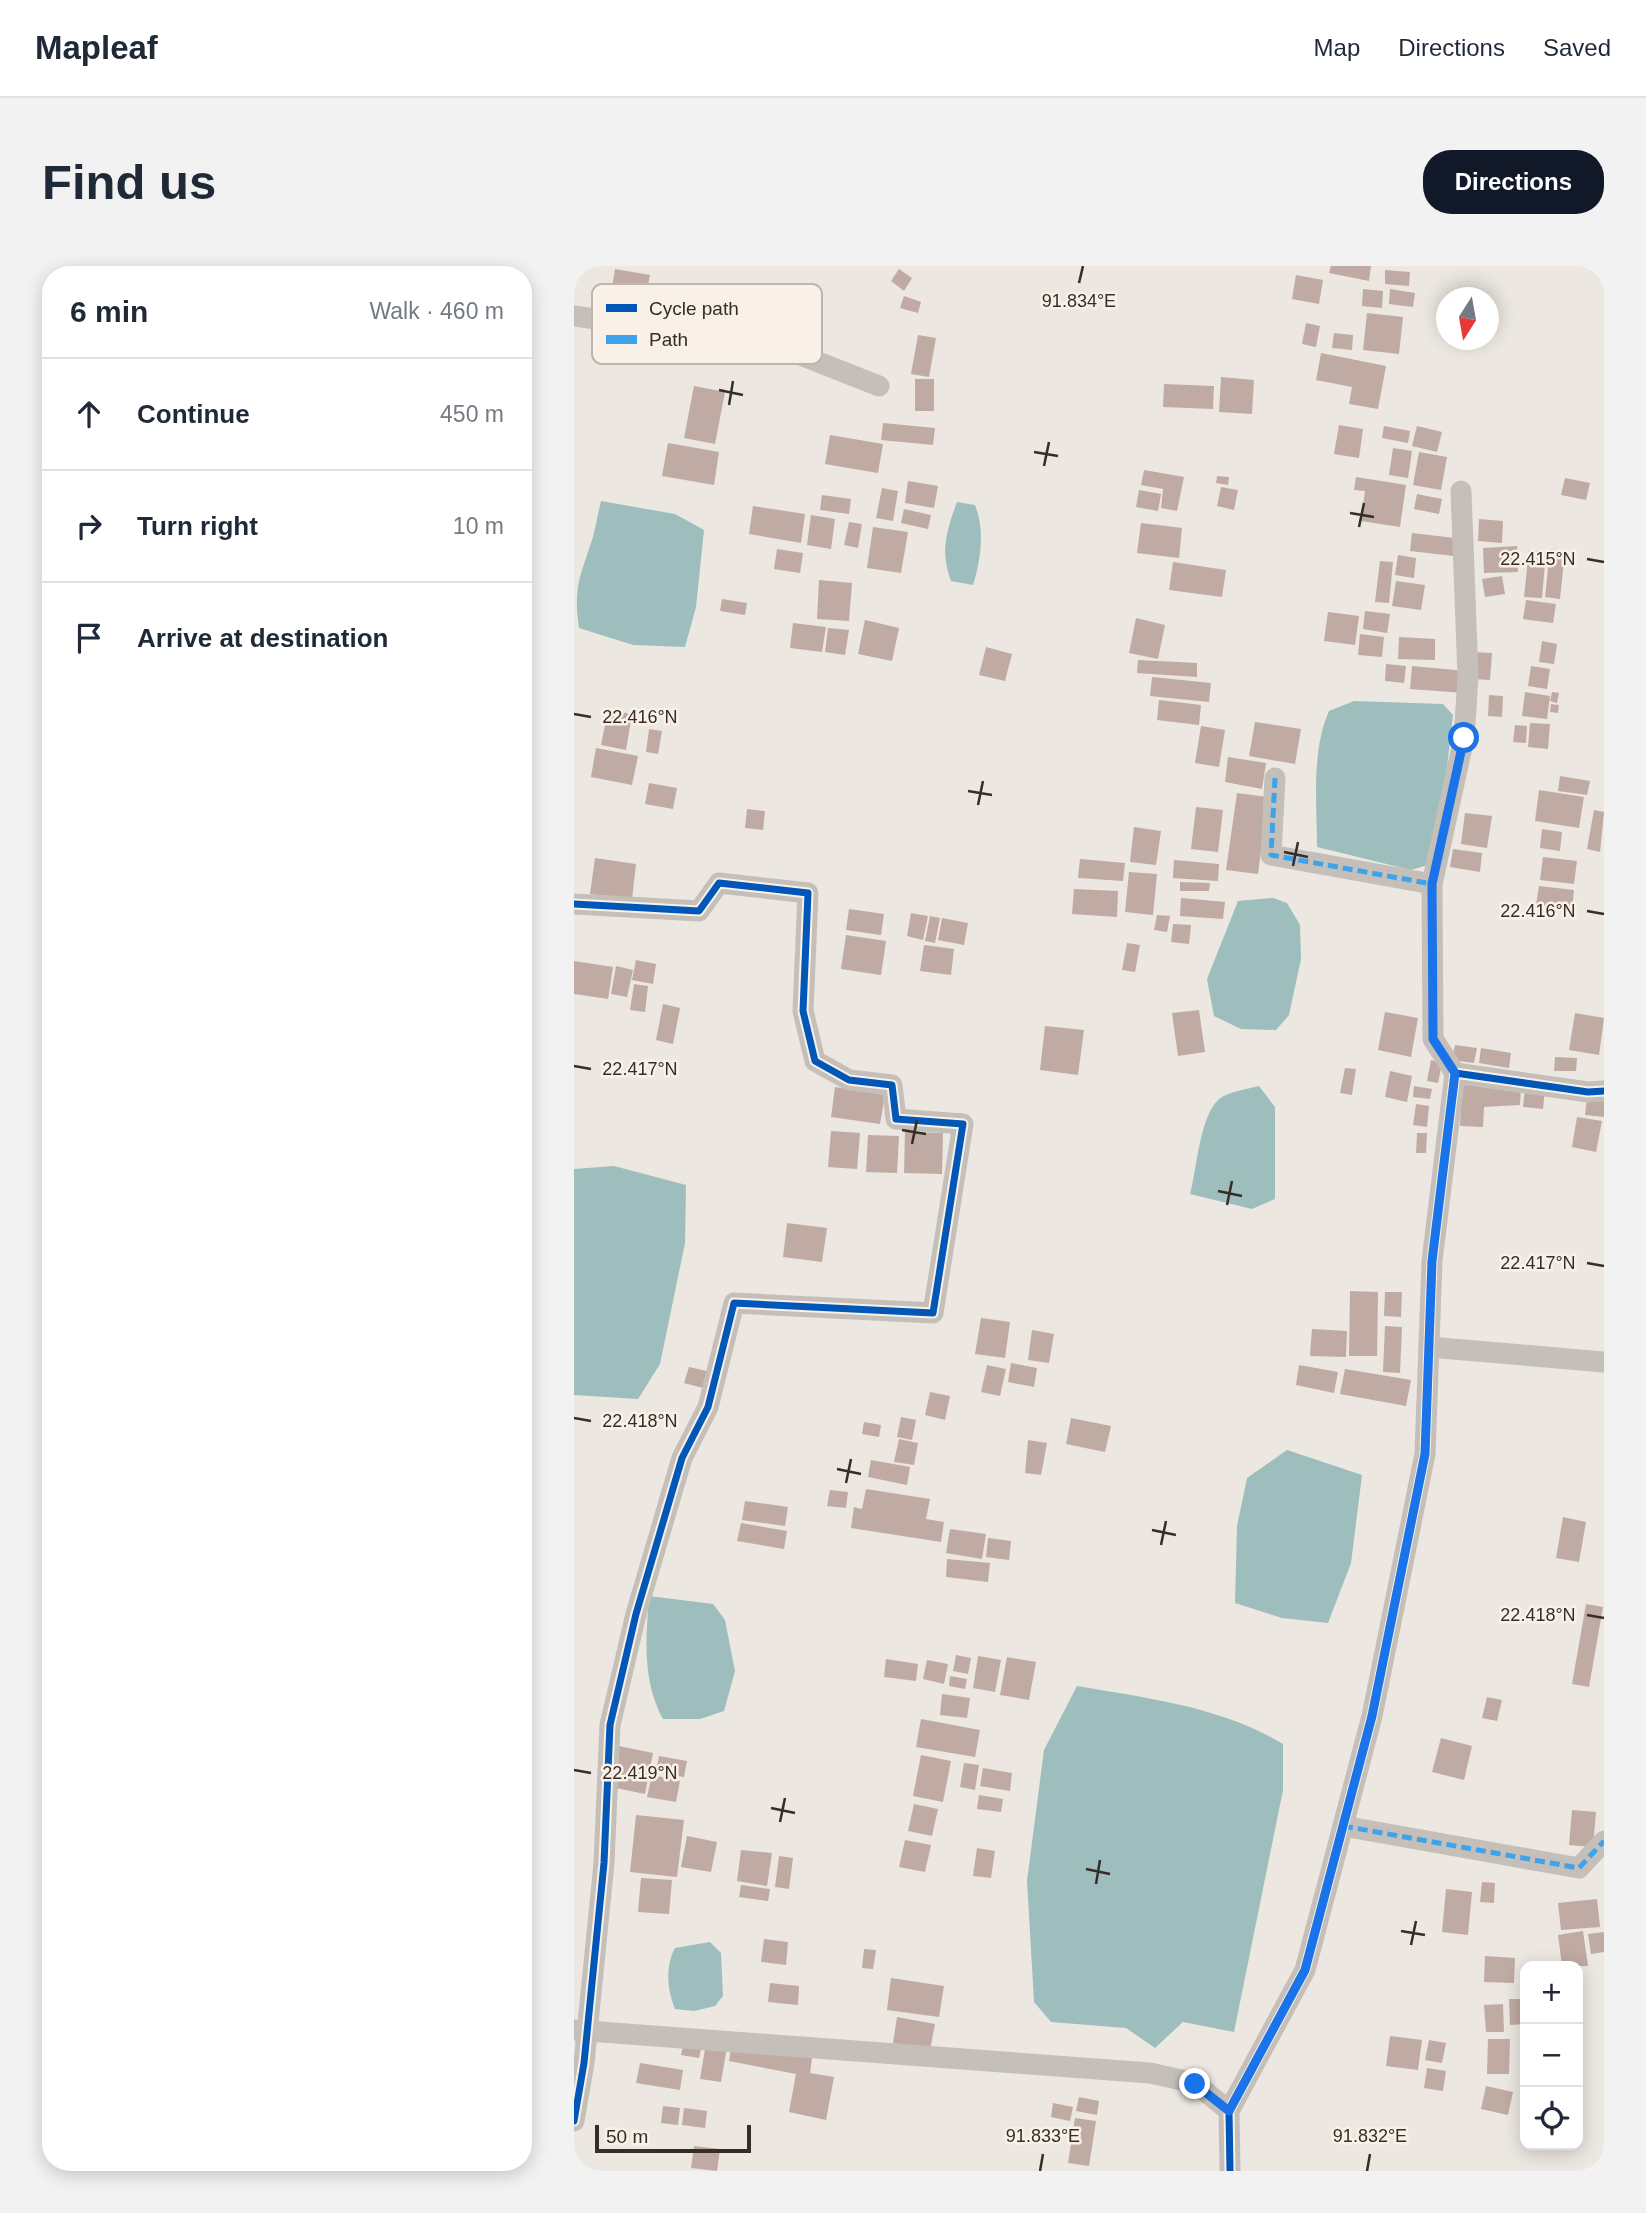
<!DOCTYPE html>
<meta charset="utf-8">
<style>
body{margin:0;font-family:Arial,sans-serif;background:#f2f2f3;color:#1f2937}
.controls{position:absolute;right:21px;bottom:21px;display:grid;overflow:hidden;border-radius:14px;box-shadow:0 4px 18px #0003}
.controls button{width:63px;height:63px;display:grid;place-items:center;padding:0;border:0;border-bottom:2px solid #e0e1e3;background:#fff;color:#1f2937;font:35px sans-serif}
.compass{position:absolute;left:862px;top:21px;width:63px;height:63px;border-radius:50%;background:#fff;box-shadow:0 4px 18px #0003;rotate:191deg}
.scale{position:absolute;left:21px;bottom:18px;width:156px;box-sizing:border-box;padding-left:7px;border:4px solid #362d28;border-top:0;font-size:19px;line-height:24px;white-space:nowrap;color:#362d28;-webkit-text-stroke:5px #f9f1e8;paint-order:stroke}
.stop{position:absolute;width:21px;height:21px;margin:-16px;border:5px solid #1a73e8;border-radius:50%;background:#fff}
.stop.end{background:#1a73e8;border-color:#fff;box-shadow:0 2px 7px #0008}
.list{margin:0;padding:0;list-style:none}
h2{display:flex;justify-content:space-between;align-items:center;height:91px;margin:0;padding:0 28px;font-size:30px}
h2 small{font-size:23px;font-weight:400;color:#747a83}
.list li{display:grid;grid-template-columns:46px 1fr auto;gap:21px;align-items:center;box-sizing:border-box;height:112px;padding:0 28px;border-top:2px solid #e0e1e3}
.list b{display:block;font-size:26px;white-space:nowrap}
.list em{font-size:23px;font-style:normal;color:#747a83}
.icon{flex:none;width:38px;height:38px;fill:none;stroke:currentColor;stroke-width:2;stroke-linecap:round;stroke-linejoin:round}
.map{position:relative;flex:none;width:1030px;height:1905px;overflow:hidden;border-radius:28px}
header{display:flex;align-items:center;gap:42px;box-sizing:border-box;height:98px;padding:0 35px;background:#fff;border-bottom:2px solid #e0e1e3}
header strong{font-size:33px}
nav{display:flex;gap:38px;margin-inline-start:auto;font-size:24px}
.intro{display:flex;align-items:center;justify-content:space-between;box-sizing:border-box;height:168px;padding:0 42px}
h1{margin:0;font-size:49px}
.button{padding:18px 32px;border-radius:28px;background:#111827;color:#fff;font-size:24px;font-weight:700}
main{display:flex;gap:42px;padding:0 42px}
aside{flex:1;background:#fff;border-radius:28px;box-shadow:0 4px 18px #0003}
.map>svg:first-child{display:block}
</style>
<header>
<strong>Mapleaf</strong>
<nav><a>Map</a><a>Directions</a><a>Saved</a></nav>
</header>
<div class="intro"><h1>Find us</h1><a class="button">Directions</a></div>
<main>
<aside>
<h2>6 min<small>Walk · 460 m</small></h2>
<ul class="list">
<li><svg class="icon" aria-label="ahead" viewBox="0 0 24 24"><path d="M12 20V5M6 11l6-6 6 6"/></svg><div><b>Continue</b></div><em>450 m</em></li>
<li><svg class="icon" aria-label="right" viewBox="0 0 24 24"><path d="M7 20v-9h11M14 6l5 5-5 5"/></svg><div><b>Turn right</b></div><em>10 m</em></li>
<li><svg class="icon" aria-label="arrive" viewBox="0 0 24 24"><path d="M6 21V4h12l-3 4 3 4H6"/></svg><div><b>Arrive at destination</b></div></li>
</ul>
</aside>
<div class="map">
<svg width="1030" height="1905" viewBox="0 0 1030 1905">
<rect width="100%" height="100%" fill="#ece7e1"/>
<!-- water -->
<g fill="#9ebebd">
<path d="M27,235L101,248L130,264L122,341L111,381L59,379L5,362C0,328 4,314 15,283C21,268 23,251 27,235Z"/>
<path d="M383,236L401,239C411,264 407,293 399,319L377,315C366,286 372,266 383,236Z"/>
<path d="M780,435L869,438L879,449L864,580L854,599L837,604L743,581C743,537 737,486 755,445Z"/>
<path d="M699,632L713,637L726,659L727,693L715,749L702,764L667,763L640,750L633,713L664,635Z"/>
<path d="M685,820L701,841V933L678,943L616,928C623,903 626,844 648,831C658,825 673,823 685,820Z"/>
<path d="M40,900L112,919L111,977L86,1098L64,1133L0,1129V903Z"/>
<path d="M713,1184L788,1209L777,1297L754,1357L708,1352L661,1337L663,1260L673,1212Z"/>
<path d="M75,1330L139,1338L151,1354L161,1405L150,1445L126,1453H89C68,1414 72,1373 75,1330Z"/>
<path d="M503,1420C573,1432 648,1441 709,1478V1524L660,1766L609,1756L581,1782L552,1762L477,1756L460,1736L453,1615L470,1484Z"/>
<path d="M136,1676L147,1687L149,1730L141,1740L120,1745L101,1743C93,1723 91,1701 101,1682Z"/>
</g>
<!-- building -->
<g fill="#bfaba3">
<path d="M757,0H797L795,15L755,7Z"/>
<path d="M41,3L76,9L72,28L38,22Z"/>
<path d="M325,3L338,12L330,25L317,15Z"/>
<path d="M811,4L836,6L835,20L811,18Z"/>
<path d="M722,9L749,14L745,38L718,33Z"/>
<path d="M789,23L809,25L808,42L788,40Z"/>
<path d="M816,23L841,27L839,41L815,38Z"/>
<path d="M330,30L347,36L344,47L326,42Z"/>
<path d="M793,47L829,51L825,88L789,84Z"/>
<path d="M732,57L746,60L742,81L728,78Z"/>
<path d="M760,67L779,69L778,84L758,82Z"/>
<path d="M344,69L362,72L355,111L337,108Z"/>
<path d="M747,87L812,100L804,143L775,138L778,121L742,114Z"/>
<path d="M647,111L680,114L678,148L645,146Z"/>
<rect x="341" y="113" width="19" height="32"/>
<path d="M590,118L640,120L639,143L589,141Z"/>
<path d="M120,120L151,126L141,178L110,172Z"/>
<path d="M309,157L361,162L359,179L307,174Z"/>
<path d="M765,159L789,163L785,192L760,188Z"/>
<path d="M810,160L836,165L834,177L808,172Z"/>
<path d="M843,160L868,166L863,186L838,180Z"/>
<path d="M256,169L309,178L304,207L251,198Z"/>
<path d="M94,177L145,186L140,219L88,210Z"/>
<path d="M819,182L838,185L834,212L815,209Z"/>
<path d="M845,186L873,191L867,224L839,219Z"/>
<path d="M570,204L610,211L603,245L587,242L589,223L567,219Z"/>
<path d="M643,210L655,211L654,219L642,217Z"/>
<path d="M782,211L832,219L826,261L787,255L791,225L780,224Z"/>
<path d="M991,212L1016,217L1012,234L987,229Z"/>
<path d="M334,215L364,220L360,242L331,237Z"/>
<path d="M647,221L664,224L660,244L643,240Z"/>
<path d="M308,222L324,225L319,255L302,252Z"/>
<path d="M565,224L587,228L584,245L562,241Z"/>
<path d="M843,228L868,233L865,248L840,243Z"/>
<path d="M248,229L277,233L275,248L246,244Z"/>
<path d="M179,240L231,248L227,277L175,268Z"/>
<path d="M330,243L357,249L354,263L327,257Z"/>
<path d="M237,249L261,253L257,283L233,279Z"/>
<path d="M905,253L929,255L928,277L904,275Z"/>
<path d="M275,256L288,258L284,282L270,279Z"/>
<path d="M567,257L608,262L605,292L563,287Z"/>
<path d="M299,261L334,266L327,307L293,302Z"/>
<path d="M838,267L881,272L880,290L836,285Z"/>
<path d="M943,280L944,306L910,307L909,282Z"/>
<path d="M203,283L229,287L226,307L200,303Z"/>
<path d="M976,283L991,285L986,333L971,331Z"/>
<path d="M955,284L972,286L968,332L950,331Z"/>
<path d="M824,289L842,292L840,312L821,309Z"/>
<path d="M806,295L819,296L815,337L801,336Z"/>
<path d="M599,296L652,304L648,331L595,324Z"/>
<path d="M928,310L931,328L911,331L908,313Z"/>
<path d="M245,314L278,317L275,355L243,353Z"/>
<path d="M822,315L851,319L847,344L818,340Z"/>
<path d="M148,333L173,337L171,349L146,345Z"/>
<path d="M952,334L982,338L979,357L949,353Z"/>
<path d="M791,345L816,348L813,367L789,363Z"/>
<path d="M754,346L785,350L781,379L750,375Z"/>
<path d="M562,352L591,359L584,393L555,387Z"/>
<path d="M291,354L325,362L318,395L284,388Z"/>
<path d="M219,357L252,361L248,386L216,382Z"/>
<path d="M254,362L275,364L271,389L251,386Z"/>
<path d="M786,368L810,371L808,391L784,389Z"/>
<path d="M825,371L861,373V394L824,393Z"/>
<path d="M968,375L983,378L980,398L965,396Z"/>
<path d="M412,381L438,388L431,415L405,409Z"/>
<path d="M898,386L918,387L916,414L897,413Z"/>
<path d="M564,394L623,397V411L563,407Z"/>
<path d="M812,398L832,400L830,417L811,415Z"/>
<path d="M838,400L892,405L890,427L836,423Z"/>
<path d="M957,400L976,403L973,423L954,420Z"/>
<path d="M578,411L637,417L635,436L576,430Z"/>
<path d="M951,426L976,430L973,453L948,450Z"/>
<path d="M978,426L985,427L983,437L976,435Z"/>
<path d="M915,429L929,430L928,451L914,450Z"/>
<path d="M585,434L627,439L625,459L583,454Z"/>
<path d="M977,438L985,439L984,447L976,446Z"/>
<path d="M34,444L58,448L52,484L27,479Z"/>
<path d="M681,456L727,463L721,498L675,490Z"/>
<path d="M956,457L976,458L974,483L954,481Z"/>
<path d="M941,459L953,460L952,477L939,476Z"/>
<path d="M627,460L651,464L645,501L621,497Z"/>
<path d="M75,463L88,465L84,488L72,486Z"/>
<path d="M22,482L64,490L58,519L17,511Z"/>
<path d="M654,491L692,497L688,523L651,516Z"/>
<path d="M986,510L1016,515L1013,529L984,525Z"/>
<path d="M75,517L103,522L99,543L71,538Z"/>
<path d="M965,524L1010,531L1005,562L961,555Z"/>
<path d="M663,527L694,531L684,608L652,604Z"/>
<path d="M622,541L649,544L644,586L617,583Z"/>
<path d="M173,543L191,545L189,564L171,562Z"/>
<path d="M1020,544L1030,546L1026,586L1013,583Z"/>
<path d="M891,547L918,550L913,582L887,578Z"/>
<path d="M560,561L587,565L582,599L556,596Z"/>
<path d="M968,563L988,566L986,585L966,582Z"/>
<path d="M879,583L908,587L906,606L876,601Z"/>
<path d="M969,591L1003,595L1000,618L966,614Z"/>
<path d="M21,592L62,598L58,633L16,628Z"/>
<path d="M506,593L551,597L549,615L504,612Z"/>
<path d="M600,594L645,598L644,615L599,612Z"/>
<path d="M555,606L583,608L579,649L551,646Z"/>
<path d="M606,616L636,617L635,625H606Z"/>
<path d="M965,620L1000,624L998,643L962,639Z"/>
<path d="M500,623L544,625L543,651L498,648Z"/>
<path d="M607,632L651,636L649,653L606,650Z"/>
<path d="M275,643L310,648L307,669L272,664Z"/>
<path d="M337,647L354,650L349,674L333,670Z"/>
<path d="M583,649L596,650L593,666L580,664Z"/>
<path d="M356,650L366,652L361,677L351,675Z"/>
<path d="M368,652L394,657L390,679L364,674Z"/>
<path d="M599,658L617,659L615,678L597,676Z"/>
<path d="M272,669L312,675L307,709L267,703Z"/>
<path d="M553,677L566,679L561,706L548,704Z"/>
<path d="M350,679L380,683L377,709L346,705Z"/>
<path d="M62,694L82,698L79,718L58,714Z"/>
<path d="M0,695L39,701L34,733L0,728Z"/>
<path d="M42,700L59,704L53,731L37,728Z"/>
<path d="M60,718L74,720L71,746L56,744Z"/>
<path d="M89,738L106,742L99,778L82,774Z"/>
<path d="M625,744L631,786L604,790L598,747Z"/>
<path d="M811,746L844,752L837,791L804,784Z"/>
<path d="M1001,747L1030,752L1025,789L995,784Z"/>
<path d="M471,760L510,764L504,809L466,804Z"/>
<path d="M881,779L903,782L900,797L878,794Z"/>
<path d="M907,782L937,787L935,802L905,797Z"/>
<path d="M981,791L1003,792L1002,805H980Z"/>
<path d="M857,794L868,797L864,817L853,815Z"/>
<path d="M771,802L782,803L778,829L766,827Z"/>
<path d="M816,805L838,810L833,836L811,831Z"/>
<path d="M888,819L947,822L946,839L910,841L909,861L886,860Z"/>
<path d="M840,820L858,823L856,833L839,831Z"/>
<path d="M261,821L311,829L306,858L257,851Z"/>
<path d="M951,821L971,823L969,843L949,841Z"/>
<path d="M1013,831L1030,833V851L1011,849Z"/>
<path d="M842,838L855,840L853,861L839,859Z"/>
<path d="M1003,851L1028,855L1022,886L998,881Z"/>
<path d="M257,865L286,867L283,903L254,901Z"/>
<path d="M331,866L369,867L368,908L330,907Z"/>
<path d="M843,867H853L852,887H842Z"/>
<path d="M294,869L325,870L323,907L292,906Z"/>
<path d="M213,957L253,962L248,996L209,991Z"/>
<path d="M776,1025L804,1026L803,1090H775Z"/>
<path d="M811,1026H828L827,1051L810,1050Z"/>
<path d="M407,1052L436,1056L431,1092L401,1088Z"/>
<path d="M811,1060L828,1061L826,1107L809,1106Z"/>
<path d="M738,1063L773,1065L772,1091L736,1090Z"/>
<path d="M458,1064L480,1068L475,1097L454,1094Z"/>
<path d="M437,1097L463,1102L460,1121L434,1116Z"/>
<path d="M413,1099L432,1103L426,1130L407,1126Z"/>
<path d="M725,1099L764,1106L760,1127L722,1119Z"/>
<path d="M115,1101L137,1106L133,1123L110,1117Z"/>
<path d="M771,1103L837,1114L832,1140L766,1128Z"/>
<path d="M356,1126L376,1130L371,1154L351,1149Z"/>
<path d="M327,1151L342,1154L338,1174L323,1171Z"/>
<path d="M497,1152L537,1160L531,1186L492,1178Z"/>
<path d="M290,1156L307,1159L305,1171L288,1168Z"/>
<path d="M325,1173L344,1177L340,1199L320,1196Z"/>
<path d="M454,1174L473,1177L467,1209L451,1207Z"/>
<path d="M297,1194L336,1201L333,1219L294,1211Z"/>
<path d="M292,1223L356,1233L352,1253L370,1256L367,1276L277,1262L280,1241L288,1243Z"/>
<path d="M256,1224L274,1226L272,1242L253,1240Z"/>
<path d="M171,1235L214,1241L211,1260L168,1254Z"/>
<path d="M989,1251L1012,1256L1005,1296L982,1292Z"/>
<path d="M167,1257L213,1265L210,1283L163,1275Z"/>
<path d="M376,1263L412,1268L408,1293L372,1287Z"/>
<path d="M414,1272L437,1275L435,1294L412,1291Z"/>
<path d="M373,1293L416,1297L414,1316L372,1311Z"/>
<path d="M1012,1338L1029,1341L1015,1421L998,1418Z"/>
<path d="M382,1389L397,1392L394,1408L379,1405Z"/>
<path d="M404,1390L427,1394L421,1426L399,1422Z"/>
<path d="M433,1391L462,1396L455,1434L426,1429Z"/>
<path d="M312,1393L344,1398L342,1415L310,1411Z"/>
<path d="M353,1394L374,1398L370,1418L349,1413Z"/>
<path d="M376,1410L393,1413L391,1423L375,1420Z"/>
<path d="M368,1428L396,1432L393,1452L366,1449Z"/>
<path d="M913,1431L928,1434L923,1455L908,1452Z"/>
<path d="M347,1453L406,1464L401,1491L342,1481Z"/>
<path d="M867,1472L898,1480L890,1514L858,1506Z"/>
<path d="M45,1480L79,1487L71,1528L37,1521Z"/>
<path d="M347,1489L377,1495L369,1536L339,1530Z"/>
<path d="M85,1490L113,1495L110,1511L82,1506Z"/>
<path d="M390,1497L405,1499L401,1524L386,1521Z"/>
<path d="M409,1502L438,1507L436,1525L406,1520Z"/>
<path d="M78,1509L106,1515L102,1536L73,1531Z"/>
<path d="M405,1529L429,1533L427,1546L403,1543Z"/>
<path d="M340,1538L364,1543L358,1570L334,1565Z"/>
<path d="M998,1544L1022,1546L1019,1581L995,1579Z"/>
<path d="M62,1549L110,1554L103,1611L56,1606Z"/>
<path d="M113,1570L143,1576L137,1606L107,1601Z"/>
<path d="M331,1574L357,1579L351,1606L325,1601Z"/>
<path d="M403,1582L421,1585L417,1612L399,1610Z"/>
<path d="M167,1584L198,1587L193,1620L163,1615Z"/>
<path d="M205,1590L219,1592L215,1623L201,1621Z"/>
<path d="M67,1612L98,1614L95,1648L64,1646Z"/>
<path d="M908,1616L921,1617L920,1637L906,1636Z"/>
<path d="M167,1619L196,1623L194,1635L165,1631Z"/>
<path d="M872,1623L898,1626L894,1669L868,1666Z"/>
<path d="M1023,1633L1026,1661L987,1664L984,1637Z"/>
<path d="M1009,1665L1014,1700H988L984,1669Z"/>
<path d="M1030,1666V1686L1017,1688L1014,1668Z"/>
<path d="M190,1673L214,1676L212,1699L187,1696Z"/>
<path d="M290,1683L302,1684L299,1703L288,1702Z"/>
<path d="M911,1690L941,1692L940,1717L910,1716Z"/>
<path d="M317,1712L370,1720L365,1751L313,1744Z"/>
<path d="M196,1717L225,1720L224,1739L194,1736Z"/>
<path d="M935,1733H951V1758L936,1759Z"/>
<path d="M929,1738L930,1766H912L910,1739Z"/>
<path d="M323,1751L361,1758L356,1784L319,1777Z"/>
<path d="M816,1770L848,1774L844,1804L812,1800Z"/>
<path d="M914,1773H936L935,1808H913Z"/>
<path d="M855,1774L872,1777L868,1797L851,1794Z"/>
<path d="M110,1775L128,1779L125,1792L107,1789Z"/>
<path d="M132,1777L153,1781L147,1816L126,1813Z"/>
<path d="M158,1777L238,1792L236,1807L260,1811L252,1854L215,1846L222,1808L155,1795Z"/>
<rect x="946" y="1790" width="5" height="21"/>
<path d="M66,1797L109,1804L106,1824L62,1817Z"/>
<path d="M853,1802L872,1805L869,1825L850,1822Z"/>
<path d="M912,1820L939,1826L934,1849L907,1843Z"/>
<path d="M505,1831L525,1835L523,1849L502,1845Z"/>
<path d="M479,1837L499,1841L496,1855L477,1851Z"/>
<path d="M89,1840L106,1842L104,1859L87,1857Z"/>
<path d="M110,1842L133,1845L131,1862L108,1859Z"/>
<path d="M501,1852L522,1855L515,1900L494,1897Z"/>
<path d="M120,1880L146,1883L143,1905L117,1902Z"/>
</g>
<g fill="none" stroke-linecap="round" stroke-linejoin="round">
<!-- minor -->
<g stroke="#c5bfba" stroke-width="21">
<path d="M0,50L201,79L305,120"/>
<path d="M701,512L697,589L858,618L859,773L881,807"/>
<path d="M858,618L890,472L894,411L887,225"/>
<path d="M0,638L125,645L145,617L234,627L229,745L241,795L275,814L318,819L322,853L389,858L359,1047L160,1037L134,1141L108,1192L62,1348L36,1459L30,1597L10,1797L0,1855"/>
<path d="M855,1081L1030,1096"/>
<path d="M769,1560L1005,1602L1030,1575"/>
<path d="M0,1764L576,1807L621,1817L655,1845"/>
<path d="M656,1905L655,1845L731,1704L798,1450L851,1188L858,995L881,807L1014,826L1030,825"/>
</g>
<!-- quiet -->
<g stroke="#3fa3eb" stroke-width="5" stroke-dasharray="10 5" stroke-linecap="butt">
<path d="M701,512L697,589L858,618L859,773L881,807"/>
<path d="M769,1560L1005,1602L1030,1575"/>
</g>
<defs>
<g id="cycleway">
<path d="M0,638L125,645L145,617L234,627L229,745L241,795L275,814L318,819L322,853L389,858L359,1047L160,1037L134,1141L108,1192L62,1348L36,1459L30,1597L10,1797L0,1855"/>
<path d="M656,1905L655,1845L731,1704L798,1450L851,1188L858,995L881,807L1014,826L1030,825"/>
</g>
</defs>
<!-- cycleway casing -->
<use href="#cycleway" stroke="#f9f1e8" stroke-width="11"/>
<!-- cycleway -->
<use href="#cycleway" stroke="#0057b8" stroke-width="7"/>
</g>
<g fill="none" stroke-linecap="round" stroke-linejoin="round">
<!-- route -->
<path stroke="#1a73e8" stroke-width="9" d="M621,1818L655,1845L731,1704L798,1450L851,1188L858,995L881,807L859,773L858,618L890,472"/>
</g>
<!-- ticks -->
<path fill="none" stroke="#362d28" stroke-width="2.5" d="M505,17L509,0M145,124L169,129M155,139L159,115M460,186L484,190M470,200L475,176M776,247L800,251M785,261L790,237M1013,293L1030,296M0,448L17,451M394,525L418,529M404,539L409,515M710,586L734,591M719,600L724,576M1013,645L1030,648M0,800L17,803M328,864L352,868M338,878L343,854M644,925L668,930M653,939L658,915M1013,997L1030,1000M0,1152L17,1155M263,1203L287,1208M272,1217L277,1193M578,1264L602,1269M587,1279L592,1255M1013,1349L1030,1352M0,1504L17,1507M197,1542L221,1547M206,1556L211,1532M512,1603L536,1608M522,1618L526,1594M827,1665L851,1669M837,1679L842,1655M466,1905L469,1888M793,1905L796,1888"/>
<!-- legend -->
<rect x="18" y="18" width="230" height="80" rx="10" fill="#f9f1e8" stroke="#beb6ae" stroke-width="2"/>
<rect x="32" y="38" width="31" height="8" fill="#0057b8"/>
<rect x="32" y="69" width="31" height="9" fill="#3fa3eb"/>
<g font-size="19" fill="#362d28">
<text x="75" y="49">Cycle path</text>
<text x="75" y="80">Path</text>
</g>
<g font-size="18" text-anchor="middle" fill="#362d28" stroke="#f9f1e8" stroke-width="5" stroke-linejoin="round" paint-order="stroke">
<text x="505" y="41">91.834°E</text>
<text x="964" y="299">22.415°N</text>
<text x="66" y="457">22.416°N</text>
<text x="964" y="651">22.416°N</text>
<text x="66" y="809">22.417°N</text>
<text x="964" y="1003">22.417°N</text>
<text x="66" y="1161">22.418°N</text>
<text x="964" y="1355">22.418°N</text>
<text x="66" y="1513">22.419°N</text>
<text x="469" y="1876">91.833°E</text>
<text x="796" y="1876">91.832°E</text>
</g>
</svg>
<div class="controls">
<button>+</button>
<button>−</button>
<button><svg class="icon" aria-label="locate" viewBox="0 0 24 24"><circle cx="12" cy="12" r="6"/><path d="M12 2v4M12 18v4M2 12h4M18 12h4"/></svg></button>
</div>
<svg class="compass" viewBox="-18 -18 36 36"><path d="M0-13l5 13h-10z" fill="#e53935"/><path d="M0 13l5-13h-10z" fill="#747a83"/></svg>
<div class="scale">50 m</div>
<div class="stop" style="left:890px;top:472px"></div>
<div class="stop end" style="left:621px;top:1818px"></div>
</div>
</main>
